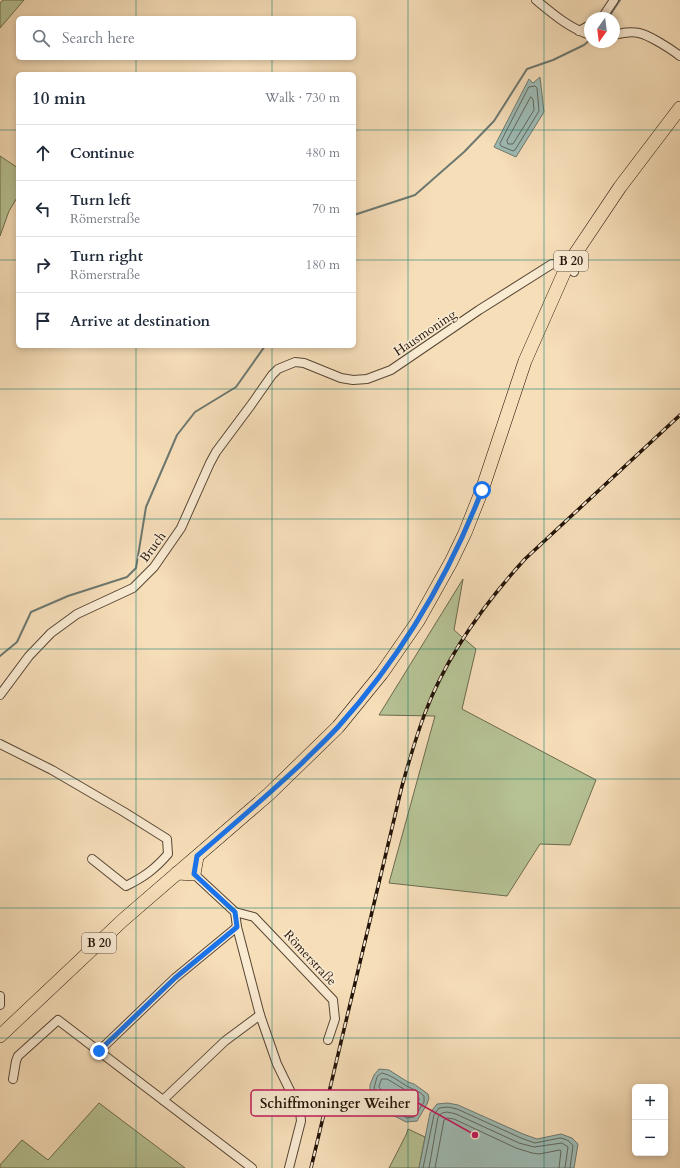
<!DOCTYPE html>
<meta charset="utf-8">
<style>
body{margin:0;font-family:Cardo,serif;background:#f6f6f7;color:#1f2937}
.controls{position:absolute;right:12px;bottom:12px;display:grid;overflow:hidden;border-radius:6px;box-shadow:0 2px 6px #0003}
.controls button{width:36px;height:36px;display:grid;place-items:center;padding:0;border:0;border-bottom:1px solid #e0e1e3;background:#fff;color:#1f2937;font:20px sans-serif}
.compass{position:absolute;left:584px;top:12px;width:36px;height:36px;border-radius:50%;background:#fff;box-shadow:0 2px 6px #0003;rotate:194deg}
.stop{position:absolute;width:12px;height:12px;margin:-9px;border:3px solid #1a73e8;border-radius:50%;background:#fff}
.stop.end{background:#1a73e8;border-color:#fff;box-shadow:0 1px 4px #0008}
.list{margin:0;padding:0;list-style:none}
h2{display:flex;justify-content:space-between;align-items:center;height:52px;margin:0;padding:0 16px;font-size:17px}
h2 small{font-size:13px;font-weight:400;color:#747a83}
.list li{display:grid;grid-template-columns:26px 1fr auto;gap:12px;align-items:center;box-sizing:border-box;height:56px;padding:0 16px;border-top:1px solid #e0e1e3}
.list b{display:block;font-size:15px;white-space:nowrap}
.list p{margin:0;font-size:13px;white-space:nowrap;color:#747a83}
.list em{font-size:13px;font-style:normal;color:#747a83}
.icon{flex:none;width:22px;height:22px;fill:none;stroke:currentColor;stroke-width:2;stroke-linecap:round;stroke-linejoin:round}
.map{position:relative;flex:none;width:680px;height:1168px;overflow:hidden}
.search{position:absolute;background:#fff;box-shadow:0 2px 6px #0003;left:16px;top:16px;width:340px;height:44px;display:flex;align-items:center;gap:10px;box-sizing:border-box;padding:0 14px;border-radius:6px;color:#747a83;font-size:15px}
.panel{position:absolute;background:#fff;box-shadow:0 2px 6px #0003;left:16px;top:72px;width:340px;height:276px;border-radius:6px}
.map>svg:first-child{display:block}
</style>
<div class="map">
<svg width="680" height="1168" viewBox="0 0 680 1168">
<rect width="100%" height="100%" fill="#f6deb9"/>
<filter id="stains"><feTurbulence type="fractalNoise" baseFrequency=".005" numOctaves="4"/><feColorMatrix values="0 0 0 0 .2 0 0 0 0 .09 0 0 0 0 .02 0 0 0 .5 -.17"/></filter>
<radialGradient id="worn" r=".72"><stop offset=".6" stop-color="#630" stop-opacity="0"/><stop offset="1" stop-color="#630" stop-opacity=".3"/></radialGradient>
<!-- green -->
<g fill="#b6c294" stroke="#6c6a4e">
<path d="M3,0H24L0,28V3Z"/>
<path d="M0,156L18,168V196L9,211L0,236Z"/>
<path d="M463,579L454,630L476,649L462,709L596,780L570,845L540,844L507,896L389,883L435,716L379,715Z"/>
<path d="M99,1103L185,1168H0V1165L22,1140L48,1160Z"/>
<path d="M408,1129L425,1137L419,1168H389L406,1135Z"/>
</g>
<!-- water -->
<g fill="#9ebbb5" stroke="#6d7870">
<path d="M540,77L544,112L516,157L494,147L529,79L533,83Z"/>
<path d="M379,1069L389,1070L408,1082L414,1084L428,1094L429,1098L427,1104L417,1121L406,1122L385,1111L380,1102L370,1090V1085L374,1075Z"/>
<path d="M448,1103L458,1105L523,1134L537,1139L561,1134L572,1138L578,1144L574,1168H419L430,1113L437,1104Z"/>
</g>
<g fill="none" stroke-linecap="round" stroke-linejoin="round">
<!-- shore -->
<g stroke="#60675e" stroke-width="1">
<path d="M529,87L535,86L537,88L539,111L515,150L513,151L501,146L500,144Z"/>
<path d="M531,97L533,99L534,110L513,144H508L507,141Z"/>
<path d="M382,1073C391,1075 397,1080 405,1085C411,1089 418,1090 424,1096V1102L414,1117L407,1118L388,1108L383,1100L374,1088L377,1077Z"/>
<path d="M382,1079H387L419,1098V1100L412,1112L408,1113L391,1104L387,1097L379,1087Z"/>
<path d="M393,1092H396L411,1100V1102L409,1105L407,1106L396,1100Z"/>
<path d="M423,1168L434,1115L439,1108L448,1107L457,1109L521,1138L535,1143L560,1138C566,1139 570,1141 573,1146L570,1168"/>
<path d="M429,1168L438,1117L442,1113L447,1112L456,1114L519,1143L534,1147L562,1143L568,1147L565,1168"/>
<path d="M435,1168L444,1120L447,1118L454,1119L516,1148L532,1153L539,1154L560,1150L561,1151L559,1168"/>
</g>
<!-- stream -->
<g stroke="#6d7870" stroke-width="2">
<path d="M608,18L620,0"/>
<path d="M354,215L415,195L464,152L494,121L527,69L553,60L584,45L590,40"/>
<path d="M0,656L17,642L31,612L68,596L127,577L136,568L146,507L177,435L195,412L236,387L265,346"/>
</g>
<defs>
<g id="minor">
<path d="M536,0C553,14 569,28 590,35"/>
<path d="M602,18L614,0"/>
<path d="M579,31L590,25"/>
<path d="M614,35C622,33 630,31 639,33C649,35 671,49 680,56"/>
<path d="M0,695L29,656L51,633L77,614L133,588L154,567L181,528L210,463L216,452L251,405L272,375L278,369L295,362L304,363L341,378L353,380L367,379L391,370L479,310L552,264L567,266L574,272"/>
<path d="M0,744L52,770L124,812L167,839L168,854C155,869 144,877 126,886L92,859"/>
<path d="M194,874L235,912L237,927L260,1015L277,1064L300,1111L301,1121L289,1168"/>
<path d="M235,912L254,917L333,1000L335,1019L328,1040"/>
<path d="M0,996V1005"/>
<path d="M99,1051L175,978L237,927"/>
<path d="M13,1079L16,1061L18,1056L58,1020L252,1168"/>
<path d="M163,1100L225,1041L260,1015"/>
</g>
<g id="primary">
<path d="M177,873L194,874L197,857"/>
<path d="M0,1036L123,920L269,794L338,727L382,673L418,621L451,562L465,533L482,490L525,361L567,266L620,187L680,108"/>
</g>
</defs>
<!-- minor casing -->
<use href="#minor" stroke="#584634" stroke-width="10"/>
<!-- primary casing -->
<use href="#primary" stroke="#231308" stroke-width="14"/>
<!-- minor -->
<use href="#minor" stroke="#f9ead2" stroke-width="8"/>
<!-- primary -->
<use href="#primary" stroke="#f6deb9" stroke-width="13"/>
<defs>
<path id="rail" d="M311,1168L402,786C409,761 416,737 425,713C447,655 484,604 525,559L680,415"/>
</defs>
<!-- rail casing -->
<use href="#rail" stroke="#231308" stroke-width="3.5"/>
<!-- rail -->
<use href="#rail" stroke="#f9ead2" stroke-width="2" stroke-dasharray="6" stroke-linecap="butt"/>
</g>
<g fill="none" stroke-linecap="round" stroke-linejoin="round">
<!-- route -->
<path stroke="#1a73e8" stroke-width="5" d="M99,1051L175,978L237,927L235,912L194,874L197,856C232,826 267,796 301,764C313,752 326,740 338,727C401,657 448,578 482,490"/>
</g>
<!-- grid -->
<path fill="none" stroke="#0f766e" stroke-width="1" stroke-opacity="0.55" d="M136,0V18M272,0V18M408,0V1168M544,0V1168M136,58V74M272,58V74M0,130H18M354,130H680M0,260H18M354,260H680M136,346V1168M272,346V1168M0,389H680M0,519H680M0,649H680M0,779H680M0,908H680M0,1038H680"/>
<g text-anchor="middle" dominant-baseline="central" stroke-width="3" stroke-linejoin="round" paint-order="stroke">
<!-- shield labels -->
<g fill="#f9ead2" stroke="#635445" stroke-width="1">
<rect x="554" y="251" width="34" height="20" rx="3"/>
<rect x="82" y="933" width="34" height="20" rx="3"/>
</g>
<g font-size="12" font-weight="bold" fill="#231308">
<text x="571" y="261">B 20</text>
<text x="99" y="943">B 20</text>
</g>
<!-- street labels -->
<g font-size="13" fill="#231308" stroke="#f9ead2">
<text transform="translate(425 333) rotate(-34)">Hausmoning</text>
<text transform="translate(153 547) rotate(-54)">Bruch</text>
<text transform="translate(310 958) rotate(47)">Römerstraße</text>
</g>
</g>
<!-- callouts -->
<path fill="none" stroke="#c2185b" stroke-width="1.5" d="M475 1135L418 1103"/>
<circle fill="#c2185b" stroke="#f9ead2" stroke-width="1.5" cx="475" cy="1135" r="4"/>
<rect fill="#f9ead2" stroke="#c2185b" stroke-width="1.5" x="251" y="1090" width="167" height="26" rx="4"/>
<g font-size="14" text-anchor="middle" font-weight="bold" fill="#231308">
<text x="335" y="1108">Schiffmoninger Weiher</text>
</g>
<rect width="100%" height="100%" filter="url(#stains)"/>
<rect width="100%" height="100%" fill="url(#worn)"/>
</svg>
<div class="controls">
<button>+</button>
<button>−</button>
</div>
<svg class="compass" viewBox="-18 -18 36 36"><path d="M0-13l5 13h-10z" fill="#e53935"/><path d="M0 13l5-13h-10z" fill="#747a83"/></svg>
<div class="stop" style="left:482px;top:490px"></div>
<div class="stop end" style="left:99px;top:1051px"></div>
<div class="search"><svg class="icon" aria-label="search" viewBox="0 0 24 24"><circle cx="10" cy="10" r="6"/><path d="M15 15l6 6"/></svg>Search here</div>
<section class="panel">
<h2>10 min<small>Walk · 730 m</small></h2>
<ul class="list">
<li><svg class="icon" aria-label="ahead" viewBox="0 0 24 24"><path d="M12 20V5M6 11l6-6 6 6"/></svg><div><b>Continue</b></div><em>480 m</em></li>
<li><svg class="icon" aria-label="left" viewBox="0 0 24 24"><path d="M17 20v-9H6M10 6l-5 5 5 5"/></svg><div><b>Turn left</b><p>Römerstraße</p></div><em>70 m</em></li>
<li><svg class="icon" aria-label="right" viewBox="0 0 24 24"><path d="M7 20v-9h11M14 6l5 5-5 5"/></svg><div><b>Turn right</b><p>Römerstraße</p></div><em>180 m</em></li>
<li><svg class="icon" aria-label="arrive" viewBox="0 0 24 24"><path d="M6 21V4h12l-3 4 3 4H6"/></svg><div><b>Arrive at destination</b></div></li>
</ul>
</section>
</div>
